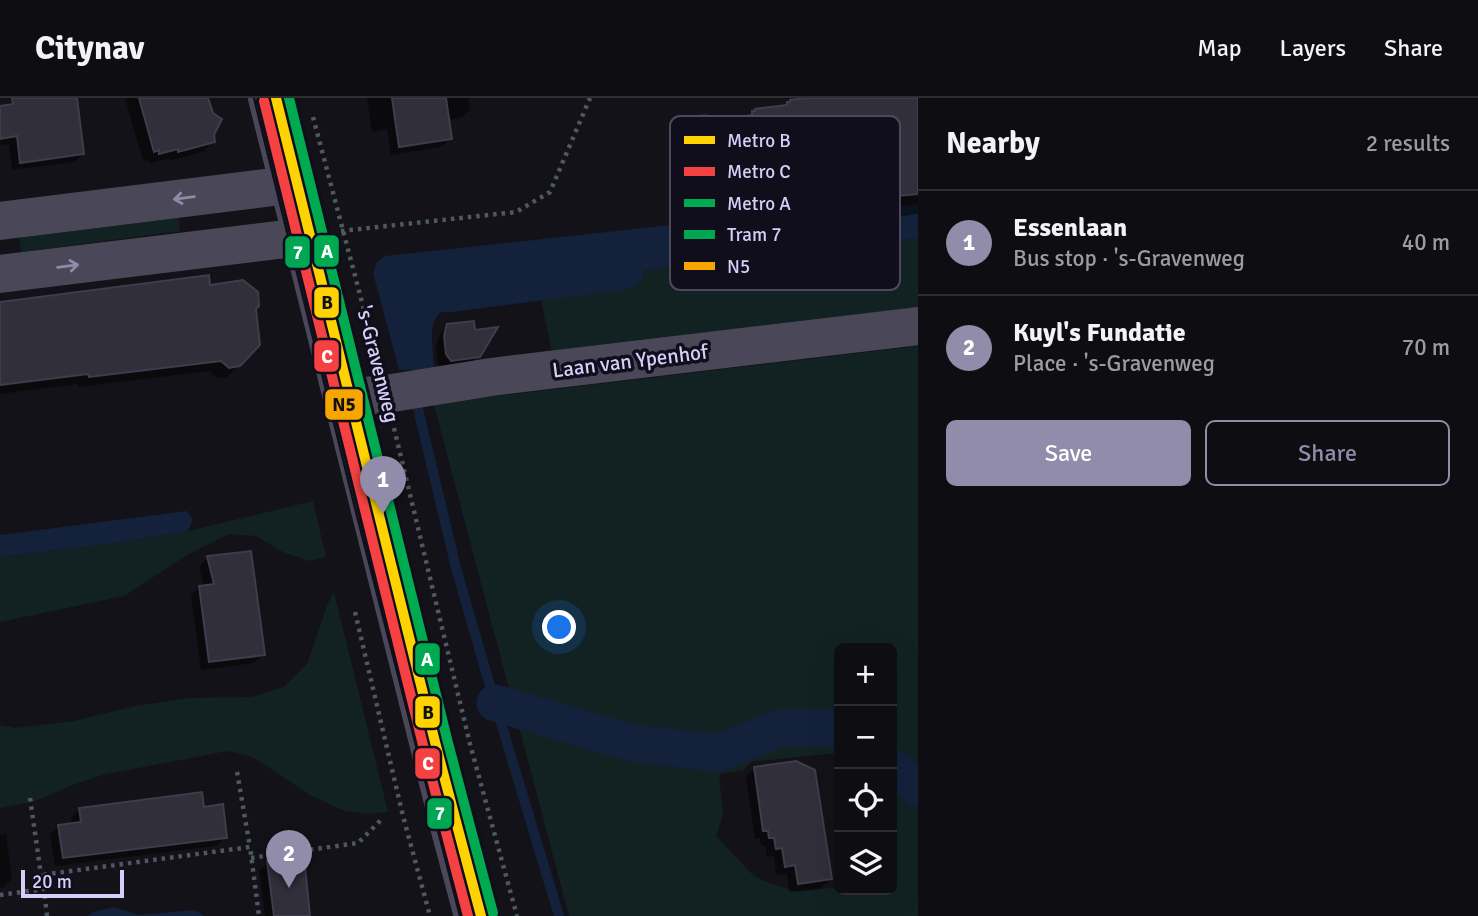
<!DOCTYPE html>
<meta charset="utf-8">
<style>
body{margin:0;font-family:Signika,sans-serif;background:#17171b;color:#f1f3f6}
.controls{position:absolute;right:21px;bottom:21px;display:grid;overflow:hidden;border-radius:10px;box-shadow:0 7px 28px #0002}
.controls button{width:63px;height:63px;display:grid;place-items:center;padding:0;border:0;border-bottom:2px solid #2e2e32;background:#0e0e12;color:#f1f3f6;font:35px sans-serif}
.scale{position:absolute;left:21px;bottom:18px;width:103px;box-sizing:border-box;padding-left:7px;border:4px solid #d5cef9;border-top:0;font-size:19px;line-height:24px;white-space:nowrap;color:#d5cef9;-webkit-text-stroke:5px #110e1c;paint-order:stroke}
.you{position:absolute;left:560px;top:530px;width:24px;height:24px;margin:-18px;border:5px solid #fff;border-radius:50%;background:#1a73e8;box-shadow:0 0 0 10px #1a73e833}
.badge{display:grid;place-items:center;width:46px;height:46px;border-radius:50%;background:#918caa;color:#fff;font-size:23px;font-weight:700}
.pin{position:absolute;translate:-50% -58px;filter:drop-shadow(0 2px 4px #0008)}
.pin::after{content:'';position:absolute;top:37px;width:24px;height:21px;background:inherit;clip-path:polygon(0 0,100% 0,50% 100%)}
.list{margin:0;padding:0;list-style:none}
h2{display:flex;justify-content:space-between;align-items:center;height:91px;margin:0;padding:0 28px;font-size:30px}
h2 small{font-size:23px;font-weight:400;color:#9b9c9f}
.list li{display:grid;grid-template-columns:46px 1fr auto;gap:21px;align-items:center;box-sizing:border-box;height:105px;padding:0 28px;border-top:2px solid #2e2e32}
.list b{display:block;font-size:26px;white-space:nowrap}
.list p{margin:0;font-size:23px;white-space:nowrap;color:#9b9c9f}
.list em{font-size:23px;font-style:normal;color:#9b9c9f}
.actions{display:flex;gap:14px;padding:21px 28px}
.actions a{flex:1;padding:16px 0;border:2px solid #918caa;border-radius:10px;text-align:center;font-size:24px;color:#918caa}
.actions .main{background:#918caa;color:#fff}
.icon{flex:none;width:38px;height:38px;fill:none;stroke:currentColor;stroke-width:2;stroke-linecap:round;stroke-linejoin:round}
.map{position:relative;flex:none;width:918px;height:818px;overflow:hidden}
header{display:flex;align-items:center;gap:42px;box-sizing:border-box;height:98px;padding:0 35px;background:#0e0e12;border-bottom:2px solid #2e2e32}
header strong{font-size:33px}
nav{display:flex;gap:38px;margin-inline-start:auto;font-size:24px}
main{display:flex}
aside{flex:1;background:#0e0e12}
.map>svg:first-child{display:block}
</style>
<header>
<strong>Citynav</strong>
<nav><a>Map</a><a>Layers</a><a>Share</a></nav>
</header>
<main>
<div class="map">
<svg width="918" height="818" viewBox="0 0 918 818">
<rect width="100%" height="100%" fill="#131218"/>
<!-- green -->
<g fill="#122223" fill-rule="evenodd">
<path d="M177,112L180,133L21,154L19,133Z"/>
<path d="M918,140V210L553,258L537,184Z"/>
<path d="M918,248V818H569L434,307L438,303L515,296ZM839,550H892V792H839V789L797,794L764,783L753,777L716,738L723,717L719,676L744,672L750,664L837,655L839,658Z"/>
<path d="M313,403L326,459L309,463L283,454L256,438L229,436L187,457L124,498L0,524V459L117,445L188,433Z"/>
<path d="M334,494L388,714L367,716L345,713L312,698L253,659L227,653L102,677L75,686L33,704L0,710V627L15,630L74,623L136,608L189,600L252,599L284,589L307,566L328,505Z"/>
</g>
<!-- water -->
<g fill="#13213b">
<path d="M707,15L716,25L741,126L918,106V140L499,189C479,196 439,203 433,227C430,238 434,259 434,272H399L373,175L377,164L385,158L690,125L695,122L683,46L686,24L692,18Z"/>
<path d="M187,413L193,422L188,433L117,445L0,459V437Z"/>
<path d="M113,809L139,817L195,812L204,818H88L93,814Z"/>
</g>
<!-- shadow -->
<g fill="#0007">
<path d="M26,0H75L83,56L74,64L12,72L9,46L0,47V10L5,9L13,2Z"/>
<path d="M125,0H205L213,43L203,54L168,63L167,61L149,65V62L143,63Z"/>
<path d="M367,0H468L470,11L461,20L447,22L450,41L441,49L391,57L387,31L372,34Z"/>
<path d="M819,0H918V116L891,120V118H887V116L855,120V118H851V116L822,120L779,121L778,117L746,121V119H742L741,116L730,117L726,89L714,81L724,71L720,41L740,20H747L752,15L784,9L788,6Z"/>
<path d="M208,189L254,211L239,267L227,279L217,280L210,273L78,289L77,286L0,296V205Z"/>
<path d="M448,228L478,258L469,267L442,271L437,265L436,248L439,237Z"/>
<path d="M208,460L263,556L254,565L201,572L191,498L199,489H204L199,469Z"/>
<path d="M755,670L830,781L821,790L789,794L787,775L776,777L774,758L767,759L765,748H761L760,740L755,741L746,679Z"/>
<path d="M80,711H202L225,739L216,748L55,768L50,737L59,728L72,727L71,720Z"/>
<path d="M6,736L12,781L3,790H0V737Z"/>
<path d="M268,765L309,818H265L259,773Z"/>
</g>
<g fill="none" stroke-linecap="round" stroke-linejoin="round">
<!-- stream -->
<path stroke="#13213b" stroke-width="10" d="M415,298L456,470L495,605L559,818"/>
<!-- canal -->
<g stroke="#13213b" stroke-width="37">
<path d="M447,196L625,173"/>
<path d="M495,605L632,645L718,655L780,630H836L839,632"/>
<path d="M892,669L918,690"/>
</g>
</g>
<!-- building -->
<g fill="#312f3a" stroke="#3f3c4b" stroke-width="2">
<path d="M12,0H77L84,56L20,65L17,38L0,41V8L13,6Z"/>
<path d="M139,0H208L213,15L222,21L214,37L215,44L178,54V51L159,56V52L154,54Z"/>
<path d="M392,0H446L452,41L399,49Z"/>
<path d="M807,0H918V96L875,100V98L871,99L870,97L844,100H812L799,101L798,98L766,101V100H762V96L750,97L746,69L733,60L744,49L740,19L752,17V13H755V11L787,7V4H790V2Z"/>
<path d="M209,177L210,187L243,182L258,194L259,208L256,211L260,247L240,268L229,270L221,263L89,279L88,276L0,287V204Z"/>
<path d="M474,223L475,232L498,229L480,259L451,263L446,256L444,238L447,226Z"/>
<path d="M251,453L265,557L209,564L199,488L214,486L207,458Z"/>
<path d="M796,663L815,672L832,781L798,786L795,767L785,769L782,750L776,751L774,740H769L768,733H763L754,669Z"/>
<path d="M202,694L204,709L223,706L227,740L63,760L58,727L81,724L79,710Z"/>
<path d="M304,758L310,818H274L267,763Z"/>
</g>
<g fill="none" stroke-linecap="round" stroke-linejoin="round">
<!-- path -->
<g stroke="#4d5862" stroke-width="4.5" stroke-dasharray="3.5 5" stroke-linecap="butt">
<path d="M313,19L377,261"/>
<path d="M341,133L516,114L550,94L590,0"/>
<path d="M394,330L470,646L517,818"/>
<path d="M355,514L403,718L430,818"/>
<path d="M237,674L250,749"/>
<path d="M30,700L41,777"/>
<path d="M251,760L358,745L382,721"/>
<path d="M44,791L41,777L250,749L259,818"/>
<path d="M0,797L44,791L47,818"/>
</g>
<!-- minor -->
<g stroke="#494758" stroke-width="38">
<path d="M267,0L451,736L473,818"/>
<path d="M0,123L289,87"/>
<path d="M0,176L302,139"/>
<path d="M342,300L386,296L491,279L918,228"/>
</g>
<defs>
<path id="bus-1" d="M267,0L451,736L473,818"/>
</defs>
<!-- bus-1 casing -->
<use href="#bus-1" stroke="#110e1c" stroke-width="14"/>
<!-- bus-1 -->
<use href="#bus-1" stroke="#f7a600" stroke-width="9"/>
<defs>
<path id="tram-1" d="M260,0L361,410L466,818"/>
</defs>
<!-- tram-1 casing -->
<use href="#tram-1" stroke="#110e1c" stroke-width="14"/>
<!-- tram-1 -->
<use href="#tram-1" stroke="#00a651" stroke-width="9"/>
<defs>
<path id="metro-1" d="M276,0L435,644L481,818"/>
<path id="metro-2" d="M264,3L423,647L468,818"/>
<path id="metro-3" d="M289,0L447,641L493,815"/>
</defs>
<!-- metro-1 casing -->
<use href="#metro-1" stroke="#110e1c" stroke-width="16"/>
<!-- metro-2 casing -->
<use href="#metro-2" stroke="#110e1c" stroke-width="16"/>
<!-- metro-3 casing -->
<use href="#metro-3" stroke="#110e1c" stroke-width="16"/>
<!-- metro-1 -->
<use href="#metro-1" stroke="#ffd301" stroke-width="10"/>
<!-- metro-2 -->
<use href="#metro-2" stroke="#f54141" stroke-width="10"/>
<!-- metro-3 -->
<use href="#metro-3" stroke="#00aa50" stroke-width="10"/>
</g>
<!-- one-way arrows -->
<defs><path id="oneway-shaft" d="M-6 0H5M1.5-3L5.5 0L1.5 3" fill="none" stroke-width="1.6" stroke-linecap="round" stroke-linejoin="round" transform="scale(1.75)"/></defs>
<g stroke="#8f8aa8">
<use href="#oneway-shaft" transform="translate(184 100) rotate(173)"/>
<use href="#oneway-shaft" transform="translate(68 168) rotate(-7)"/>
</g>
<g text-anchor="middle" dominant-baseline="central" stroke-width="7" stroke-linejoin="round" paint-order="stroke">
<!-- street labels -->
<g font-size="21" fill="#d5cef9" stroke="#110e1c">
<text transform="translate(630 263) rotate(-7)">Laan van Ypenhof</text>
<text transform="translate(378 266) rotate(76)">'s-Gravenweg</text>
</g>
</g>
<!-- legend -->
<rect x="670" y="18" width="230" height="174" rx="10" fill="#110e1c" stroke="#4c485e" stroke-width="2"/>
<rect x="684" y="38" width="31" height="8" fill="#ffd301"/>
<rect x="684" y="69" width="31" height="9" fill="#f54141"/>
<rect x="684" y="101" width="31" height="8" fill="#00aa50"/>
<rect x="684" y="132" width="31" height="9" fill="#00a651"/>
<rect x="684" y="164" width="31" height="8" fill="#f7a600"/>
<g font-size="19" fill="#d5cef9">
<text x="727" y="49">Metro B</text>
<text x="727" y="80">Metro C</text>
<text x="727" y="112">Metro A</text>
<text x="727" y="143">Tram 7</text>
<text x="727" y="175">N5</text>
</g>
<g stroke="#110e1c" stroke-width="2.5">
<rect x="313" y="136" width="27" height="34" rx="7" fill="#00aa50"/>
<rect x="284" y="137" width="27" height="34" rx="7" fill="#00a651"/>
<rect x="313" y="188" width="27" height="33" rx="7" fill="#ffd301"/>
<rect x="313" y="241" width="27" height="34" rx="7" fill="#f54141"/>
<rect x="324" y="290" width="40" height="33" rx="7" fill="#f7a600"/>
<rect x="414" y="544" width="27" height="34" rx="7" fill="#00aa50"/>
<rect x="414" y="597" width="27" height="34" rx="7" fill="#ffd301"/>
<rect x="414" y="649" width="27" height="33" rx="7" fill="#f54141"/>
<rect x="426" y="699" width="27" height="33" rx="7" fill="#00a651"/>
</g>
<g font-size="19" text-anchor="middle" font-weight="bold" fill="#fff">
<text x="327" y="160">A</text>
<text x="298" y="161">7</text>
<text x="327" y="265">C</text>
<text x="427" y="568">A</text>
<text x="428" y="672">C</text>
<text x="440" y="722">7</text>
</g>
<g font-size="19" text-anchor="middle" font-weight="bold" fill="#111">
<text x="327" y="211">B</text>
<text x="344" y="313">N5</text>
<text x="428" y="621">B</text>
</g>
</svg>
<div class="controls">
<button>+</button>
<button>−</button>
<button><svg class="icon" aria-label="locate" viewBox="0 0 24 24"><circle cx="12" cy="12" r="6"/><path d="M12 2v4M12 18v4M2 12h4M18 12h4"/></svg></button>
<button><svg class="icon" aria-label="layers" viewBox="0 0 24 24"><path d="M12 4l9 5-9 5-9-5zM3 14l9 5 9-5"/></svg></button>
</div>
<div class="scale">20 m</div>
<div class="you"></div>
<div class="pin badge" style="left:383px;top:416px">1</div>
<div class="pin badge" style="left:289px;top:790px">2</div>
</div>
<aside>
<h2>Nearby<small>2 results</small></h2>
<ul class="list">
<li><span class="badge">1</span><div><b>Essenlaan</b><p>Bus stop · 's-Gravenweg</p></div><em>40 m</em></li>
<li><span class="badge">2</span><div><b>Kuyl's Fundatie</b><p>Place · 's-Gravenweg</p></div><em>70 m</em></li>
</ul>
<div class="actions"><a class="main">Save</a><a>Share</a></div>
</aside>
</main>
